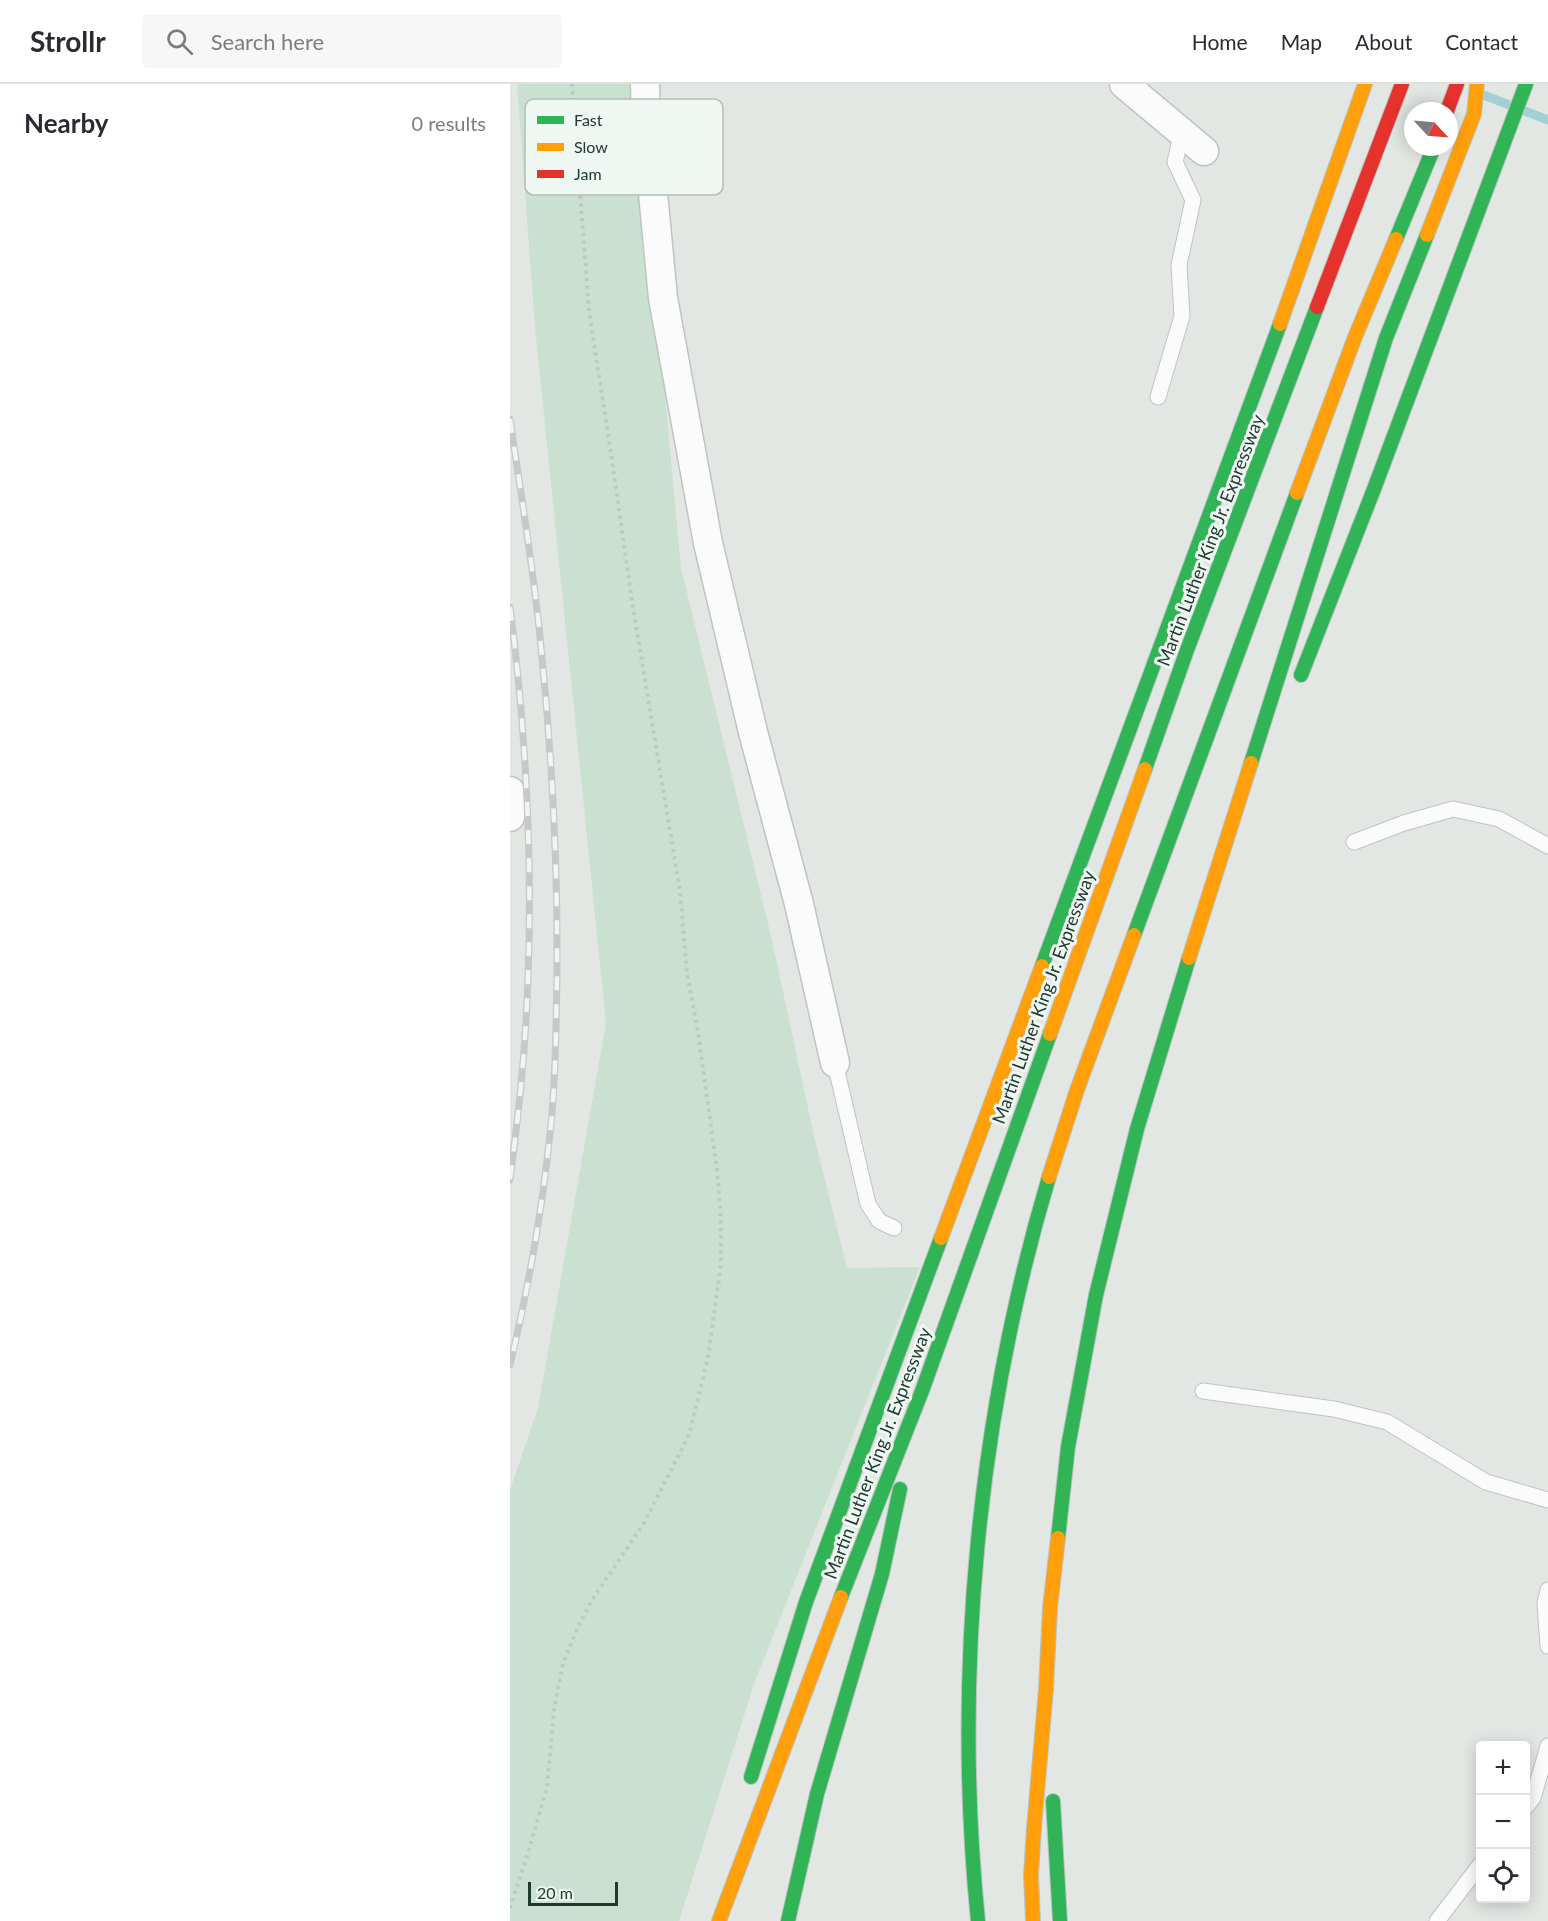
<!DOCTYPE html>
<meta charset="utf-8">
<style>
body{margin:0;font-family:Lato,sans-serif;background:#f7f7f7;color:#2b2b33}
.controls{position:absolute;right:18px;bottom:18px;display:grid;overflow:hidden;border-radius:6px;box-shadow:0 3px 15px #0003}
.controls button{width:54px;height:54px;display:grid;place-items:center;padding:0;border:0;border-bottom:2px solid #e1e1e2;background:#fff;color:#2b2b33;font:30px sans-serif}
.compass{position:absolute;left:894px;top:18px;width:54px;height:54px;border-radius:50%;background:#fff;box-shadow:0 3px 15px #0003;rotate:116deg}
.scale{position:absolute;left:18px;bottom:15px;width:90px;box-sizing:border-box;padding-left:6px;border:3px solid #203931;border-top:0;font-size:16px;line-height:21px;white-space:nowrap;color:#203931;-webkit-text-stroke:4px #eff7f2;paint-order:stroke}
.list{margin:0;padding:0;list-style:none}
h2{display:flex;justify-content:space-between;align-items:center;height:78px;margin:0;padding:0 24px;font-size:26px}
h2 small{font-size:20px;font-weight:400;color:#7c7c81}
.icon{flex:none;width:33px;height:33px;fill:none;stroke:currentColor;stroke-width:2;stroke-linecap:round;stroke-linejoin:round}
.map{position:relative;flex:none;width:1038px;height:1837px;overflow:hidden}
header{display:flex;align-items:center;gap:36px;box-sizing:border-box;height:84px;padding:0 30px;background:#fff;border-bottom:2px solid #e1e1e2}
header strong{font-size:28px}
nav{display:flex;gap:33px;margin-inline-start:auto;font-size:21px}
.search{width:420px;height:54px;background:#f7f7f7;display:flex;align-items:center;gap:15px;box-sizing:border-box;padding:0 21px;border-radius:6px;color:#7c7c81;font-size:22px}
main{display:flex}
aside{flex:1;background:#fff}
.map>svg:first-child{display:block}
</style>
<header>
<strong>Strollr</strong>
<div class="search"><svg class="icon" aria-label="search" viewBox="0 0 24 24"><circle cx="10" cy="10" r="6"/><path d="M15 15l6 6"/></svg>Search here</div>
<nav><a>Home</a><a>Map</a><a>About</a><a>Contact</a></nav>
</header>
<main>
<aside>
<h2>Nearby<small>0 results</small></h2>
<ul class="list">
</ul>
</aside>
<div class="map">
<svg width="1038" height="1837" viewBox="0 0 1038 1837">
<rect width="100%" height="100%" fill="#e2e7e4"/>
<!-- green -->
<path fill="#cae0d0" d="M7,0H126L171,484L261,852L304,1052L337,1184L410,1183L245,1597L169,1837H0V1406L28,1324L96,939L25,243Z"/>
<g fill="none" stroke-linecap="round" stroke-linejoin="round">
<!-- stream -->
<path stroke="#a2d1d5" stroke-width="9" d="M971,10L1038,36"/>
<defs>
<g id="lane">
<path d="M648,313L672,232L669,181L683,116L665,78L672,48"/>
<path d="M844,758L894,739L943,725L989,735L1038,762"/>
<path d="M325,979L358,1120L369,1137L384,1144"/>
<path d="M693,1307L824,1325L877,1338L976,1398L1038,1416"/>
<path d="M1038,1506L1035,1519L1038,1562"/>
<path d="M1016,1723L1023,1714L1038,1662"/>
<path d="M927,1837L970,1781"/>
</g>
<g id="street">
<path d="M135,0L136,36L153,214L198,459L243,648L289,820L325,979"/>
<path d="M614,0L694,67"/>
<path d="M0,707L3,717L0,733"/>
</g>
<g id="fast">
<path d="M886,155L924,63"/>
<path d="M791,591L864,405L1016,0"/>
<path d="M741,679L876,254L917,151"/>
<path d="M635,685L677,566L807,223"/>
<path d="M624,851L787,409"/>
<path d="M532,882L770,240"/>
<path d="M548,1454L558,1363L586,1211L627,1045L679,874"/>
<path d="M331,1513L412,1307L540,950"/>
<path d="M241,1693L296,1518L431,1154"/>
<path d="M543,1717L550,1837"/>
<path d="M278,1837L307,1710L372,1490L390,1405"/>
<path d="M468,1837C443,1590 468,1331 539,1093"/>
</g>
<g id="slow">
<path d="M917,151L964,30L967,0"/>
<path d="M770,240L855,0"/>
<path d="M787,409L845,253L886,155"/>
<path d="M679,874L741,679"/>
<path d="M540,950L635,685"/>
<path d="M539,1093L567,1006L624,851"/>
<path d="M431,1154L532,882"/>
<path d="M209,1837L331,1513"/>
<path d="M523,1837L521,1791L524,1744L536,1605L540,1524L548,1454"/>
</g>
<g id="jam">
<path d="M937,27L947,0"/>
<path d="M807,223L892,0"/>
</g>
</defs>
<!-- lane casing -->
<use href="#lane" stroke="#bfc4c1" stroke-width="17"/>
<!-- street casing -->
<use href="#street" stroke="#bfc4c1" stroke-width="31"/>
<!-- fast casing -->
<use href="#fast" stroke="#bbc3c1" stroke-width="16"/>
<!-- slow casing -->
<use href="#slow" stroke="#bbc3c1" stroke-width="16"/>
<!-- jam casing -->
<use href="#jam" stroke="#bbc3c1" stroke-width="16"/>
<!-- path -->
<path stroke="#bfc7c5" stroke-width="4" stroke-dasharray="3 4.5" stroke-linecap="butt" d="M0,1824L19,1766L37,1703L44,1626L53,1579L68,1543L82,1516L134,1439L179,1351L198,1274L211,1180V1134L207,1086L188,948L177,890L170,807L122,517L102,376L79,227L62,0"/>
<!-- lane -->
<use href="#lane" stroke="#fbfbfb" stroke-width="15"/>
<!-- street -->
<use href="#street" stroke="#fbfbfb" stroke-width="28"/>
<!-- fast -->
<use href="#fast" stroke="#30b455" stroke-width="14"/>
<!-- slow -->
<use href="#slow" stroke="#ff9f0a" stroke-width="14"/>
<!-- jam -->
<use href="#jam" stroke="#e5322d" stroke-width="14"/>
<defs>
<g id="rail">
<path d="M0,335C11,411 24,487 31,563C42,672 48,782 47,892C46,941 46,991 41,1040C33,1121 19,1202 0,1281"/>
<path d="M0,523C20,678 26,845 11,1001C8,1033 4,1064 0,1096"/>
</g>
</defs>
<!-- rail casing -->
<use href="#rail" stroke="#c6c9c8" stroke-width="7"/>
<!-- rail -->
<use href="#rail" stroke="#eff7f2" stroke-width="4.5" stroke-dasharray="14" stroke-linecap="butt"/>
</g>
<g text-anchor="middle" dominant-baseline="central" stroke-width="6" stroke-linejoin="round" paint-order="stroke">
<!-- street labels -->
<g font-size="18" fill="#203931" stroke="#eff7f2">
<text transform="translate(700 456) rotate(-69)">Martin Luther King Jr. Expressway</text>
<text transform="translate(533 913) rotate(-70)">Martin Luther King Jr. Expressway</text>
<text transform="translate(367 1369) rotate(-69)">Martin Luther King Jr. Expressway</text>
</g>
</g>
<!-- legend -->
<rect x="15" y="15" width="198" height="96" rx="9" fill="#eff7f2" stroke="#b1beb8" stroke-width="1.5"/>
<rect x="27" y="32" width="27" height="8" fill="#30b455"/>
<rect x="27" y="59" width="27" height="8" fill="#ff9f0a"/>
<rect x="27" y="86" width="27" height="8" fill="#e5322d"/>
<g font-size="16" fill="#203931">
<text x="64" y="42">Fast</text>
<text x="64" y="69">Slow</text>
<text x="64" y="96">Jam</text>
</g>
</svg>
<div class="controls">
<button>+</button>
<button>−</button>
<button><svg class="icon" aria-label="locate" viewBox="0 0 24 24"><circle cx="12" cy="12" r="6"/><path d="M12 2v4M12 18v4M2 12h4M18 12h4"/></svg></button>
</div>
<svg class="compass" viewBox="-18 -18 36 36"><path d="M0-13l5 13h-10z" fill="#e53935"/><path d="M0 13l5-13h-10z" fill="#7c7c81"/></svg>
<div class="scale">20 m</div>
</div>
</main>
